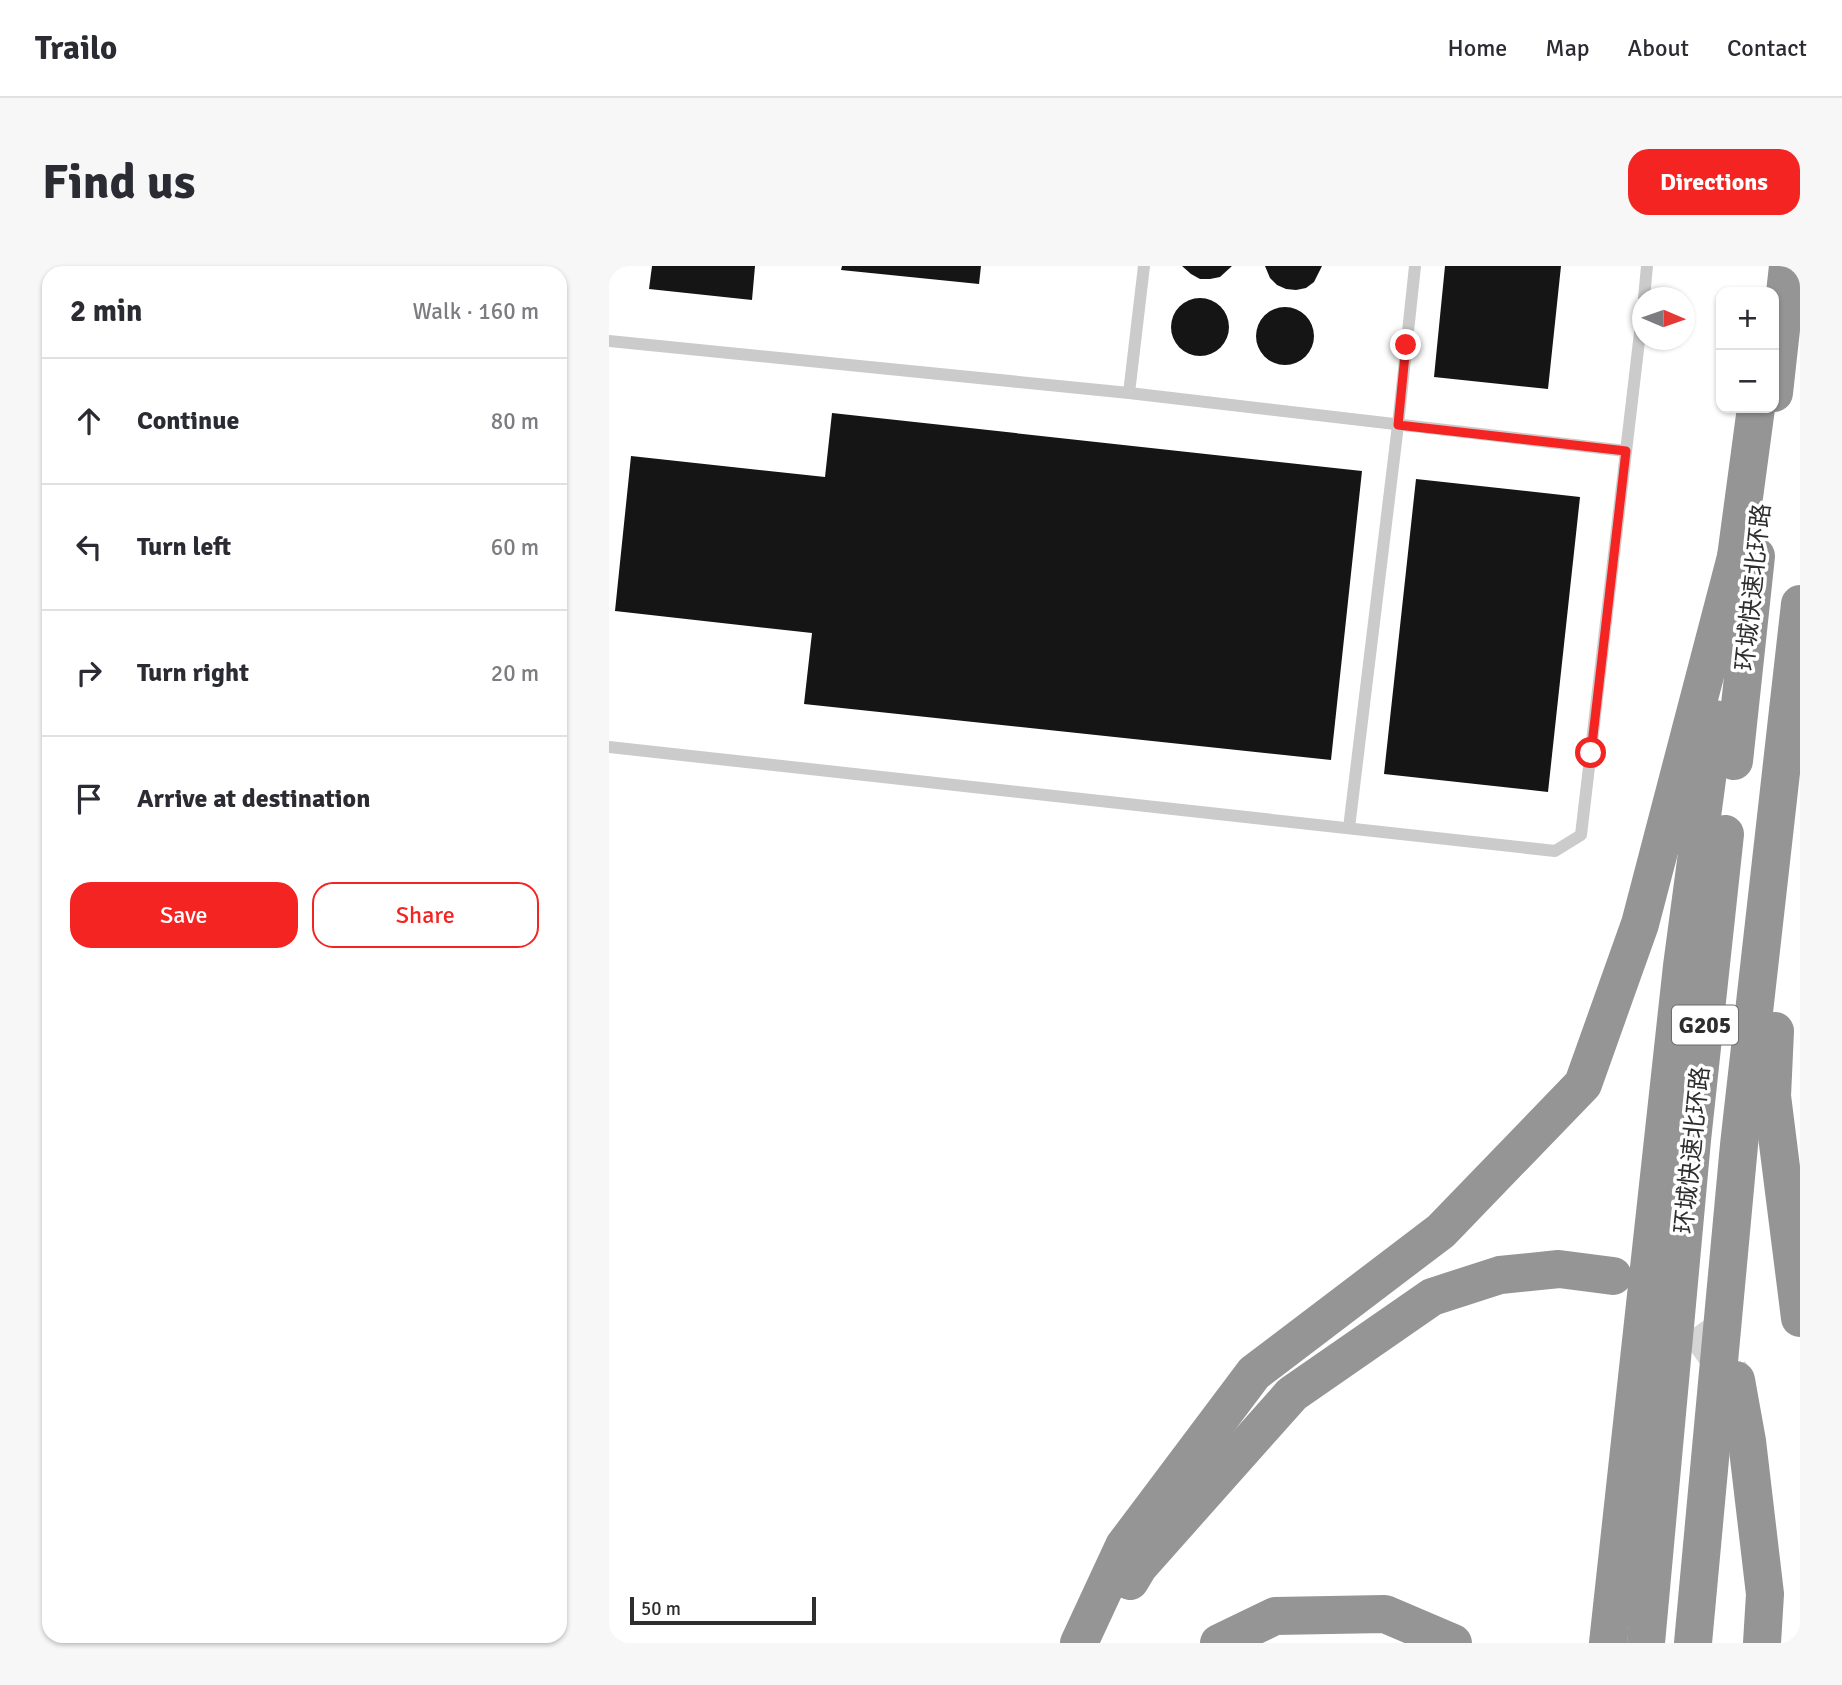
<!DOCTYPE html>
<meta charset="utf-8">
<style>
body{margin:0;font-family:Signika,"Noto Sans SC",sans-serif;background:#f7f7f7;color:#2b2b33}
.controls{position:absolute;right:21px;top:21px;display:grid;overflow:hidden;border-radius:14px;box-shadow:0 2px 5px #0004}
.controls button{width:63px;height:63px;display:grid;place-items:center;padding:0;border:0;border-bottom:2px solid #e1e1e2;background:#fff;color:#2b2b33;font:35px sans-serif}
.compass{position:absolute;left:1023px;top:21px;width:63px;height:63px;border-radius:50%;background:#fff;box-shadow:0 2px 5px #0004;rotate:92deg}
.scale{position:absolute;left:21px;bottom:18px;width:186px;box-sizing:border-box;padding-left:7px;border:4px solid #2e2e2e;border-top:0;font-size:19px;line-height:24px;white-space:nowrap;color:#2e2e2e;-webkit-text-stroke:5px #fff;paint-order:stroke}
.stop{position:absolute;width:21px;height:21px;margin:-16px;border:5px solid #f42422;border-radius:50%;background:#fff}
.stop.end{background:#f42422;border-color:#fff;box-shadow:0 2px 7px #0008}
.list{margin:0;padding:0;list-style:none}
h2{display:flex;justify-content:space-between;align-items:center;height:91px;margin:0;padding:0 28px;font-size:30px}
h2 small{font-size:23px;font-weight:400;color:#7c7c81}
.list li{display:grid;grid-template-columns:46px 1fr auto;gap:21px;align-items:center;box-sizing:border-box;height:126px;padding:0 28px;border-top:2px solid #e1e1e2}
.list b{display:block;font-size:26px;white-space:nowrap}
.list em{font-size:23px;font-style:normal;color:#7c7c81}
.actions{display:flex;gap:14px;padding:21px 28px}
.actions a{flex:1;padding:16px 0;border:2px solid #f42422;border-radius:21px;text-align:center;font-size:24px;color:#f42422}
.actions .main{background:#f42422;color:#fff}
.icon{flex:none;width:38px;height:38px;fill:none;stroke:currentColor;stroke-width:2;stroke-linecap:round;stroke-linejoin:round}
.map{position:relative;flex:none;width:1191px;height:1377px;overflow:hidden;border-radius:21px}
header{display:flex;align-items:center;gap:42px;box-sizing:border-box;height:98px;padding:0 35px;background:#fff;border-bottom:2px solid #e1e1e2}
header strong{font-size:33px}
nav{display:flex;gap:38px;margin-inline-start:auto;font-size:24px}
.intro{display:flex;align-items:center;justify-content:space-between;box-sizing:border-box;height:168px;padding:0 42px}
h1{margin:0;font-size:49px}
.button{padding:18px 32px;border-radius:21px;background:#f42422;color:#fff;font-size:24px;font-weight:700}
main{display:flex;gap:42px;padding:0 42px}
aside{flex:1;background:#fff;border-radius:21px;box-shadow:0 2px 5px #0004}
.map>svg:first-child{display:block}
</style>
<header>
<strong>Trailo</strong>
<nav><a>Home</a><a>Map</a><a>About</a><a>Contact</a></nav>
</header>
<div class="intro"><h1>Find us</h1><a class="button">Directions</a></div>
<main>
<aside>
<h2>2 min<small>Walk · 160 m</small></h2>
<ul class="list">
<li><svg class="icon" aria-label="ahead" viewBox="0 0 24 24"><path d="M12 20V5M6 11l6-6 6 6"/></svg><div><b>Continue</b></div><em>80 m</em></li>
<li><svg class="icon" aria-label="left" viewBox="0 0 24 24"><path d="M17 20v-9H6M10 6l-5 5 5 5"/></svg><div><b>Turn left</b></div><em>60 m</em></li>
<li><svg class="icon" aria-label="right" viewBox="0 0 24 24"><path d="M7 20v-9h11M14 6l5 5-5 5"/></svg><div><b>Turn right</b></div><em>20 m</em></li>
<li><svg class="icon" aria-label="arrive" viewBox="0 0 24 24"><path d="M6 21V4h12l-3 4 3 4H6"/></svg><div><b>Arrive at destination</b></div></li>
</ul>
<div class="actions"><a class="main">Save</a><a>Share</a></div>
</aside>
<div class="map">
<svg width="1191" height="1377" viewBox="0 0 1191 1377">
<rect width="100%" height="100%" fill="#fff"/>
<!-- building -->
<g fill="#151515">
<path d="M43,0H146L143,34L40,23Z"/>
<path d="M233,0H372L370,18L232,4Z"/>
<path d="M573,0H623L611,11L601,13H591L582,8Z"/>
<path d="M656,0H713L705,16L697,22L687,24L677,23L668,19L661,12Z"/>
<path d="M836,0H952L939,123L825,111Z"/>
<circle cx="591" cy="61" r="29"/>
<circle cx="676" cy="70" r="29"/>
<path d="M223,147L753,205L722,494L195,438L203,367L6,345L22,190L216,211Z"/>
<path d="M807,213L971,231L939,526L775,508Z"/>
</g>
<g fill="none" stroke-linecap="round" stroke-linejoin="round">
<!-- highway-tunnel -->
<path stroke="#d5d5d5" stroke-width="38" stroke-dasharray="38 19" stroke-linecap="butt" d="M1039,1030L1085,1057L1123,1110"/>
<!-- lane -->
<g stroke="#cbcbcb" stroke-width="12">
<path d="M1035,32L1038,0"/>
<path d="M0,75L520,127L1017,185"/>
<path d="M520,127L535,0"/>
<path d="M0,481L946,585L972,569L1034,41"/>
<path d="M740,562L789,159L806,0"/>
</g>
<!-- highway -->
<g stroke="#959595" stroke-width="38">
<path d="M1165,127L1179,0"/>
<path d="M1124,313L1147,142"/>
<path d="M1125,495L1147,290"/>
<path d="M1166,765L1163,830L1191,1052"/>
<path d="M1127,1114L1138,1175L1156,1328L1153,1377"/>
<path d="M521,1315L530,1300L683,1128L823,1031L891,1009L950,1003L1004,1010"/>
<path d="M470,1377L515,1280L645,1107L832,965L974,818L1031,658L1128,287"/>
<path d="M610,1377L666,1350L776,1348L844,1377"/>
<path d="M999,1377L1073,700L1106,453"/>
<path d="M1037,1377L1083,874L1116,568"/>
<path d="M1084,1377L1130,879L1191,338"/>
</g>
</g>
<g fill="none" stroke-linecap="round" stroke-linejoin="round">
<!-- route -->
<path stroke="#f42422" stroke-width="9" d="M797,79L789,159L1017,185L982,487"/>
</g>
<g text-anchor="middle" dominant-baseline="central" stroke-width="7" stroke-linejoin="round" paint-order="stroke">
<!-- shield labels -->
<rect fill="#fff" stroke="#6d6d6d" stroke-width="2" x="1063" y="739.5" width="66" height="39" rx="5"/>
<g font-size="23" font-weight="bold" fill="#2e2e2e">
<text x="1096" y="759">G205</text>
</g>
<!-- street labels -->
<g font-size="24" fill="#2e2e2e" stroke="#fff">
<text transform="translate(1144 321) rotate(-84)">环城快速北环路</text>
<text transform="translate(1083 884) rotate(-84)">环城快速北环路</text>
</g>
</g>
</svg>
<div class="controls">
<button>+</button>
<button>−</button>
</div>
<svg class="compass" viewBox="-18 -18 36 36"><path d="M0-13l5 13h-10z" fill="#e53935"/><path d="M0 13l5-13h-10z" fill="#7c7c81"/></svg>
<div class="scale">50 m</div>
<div class="stop" style="left:982px;top:487px"></div>
<div class="stop end" style="left:797px;top:79px"></div>
</div>
</main>
